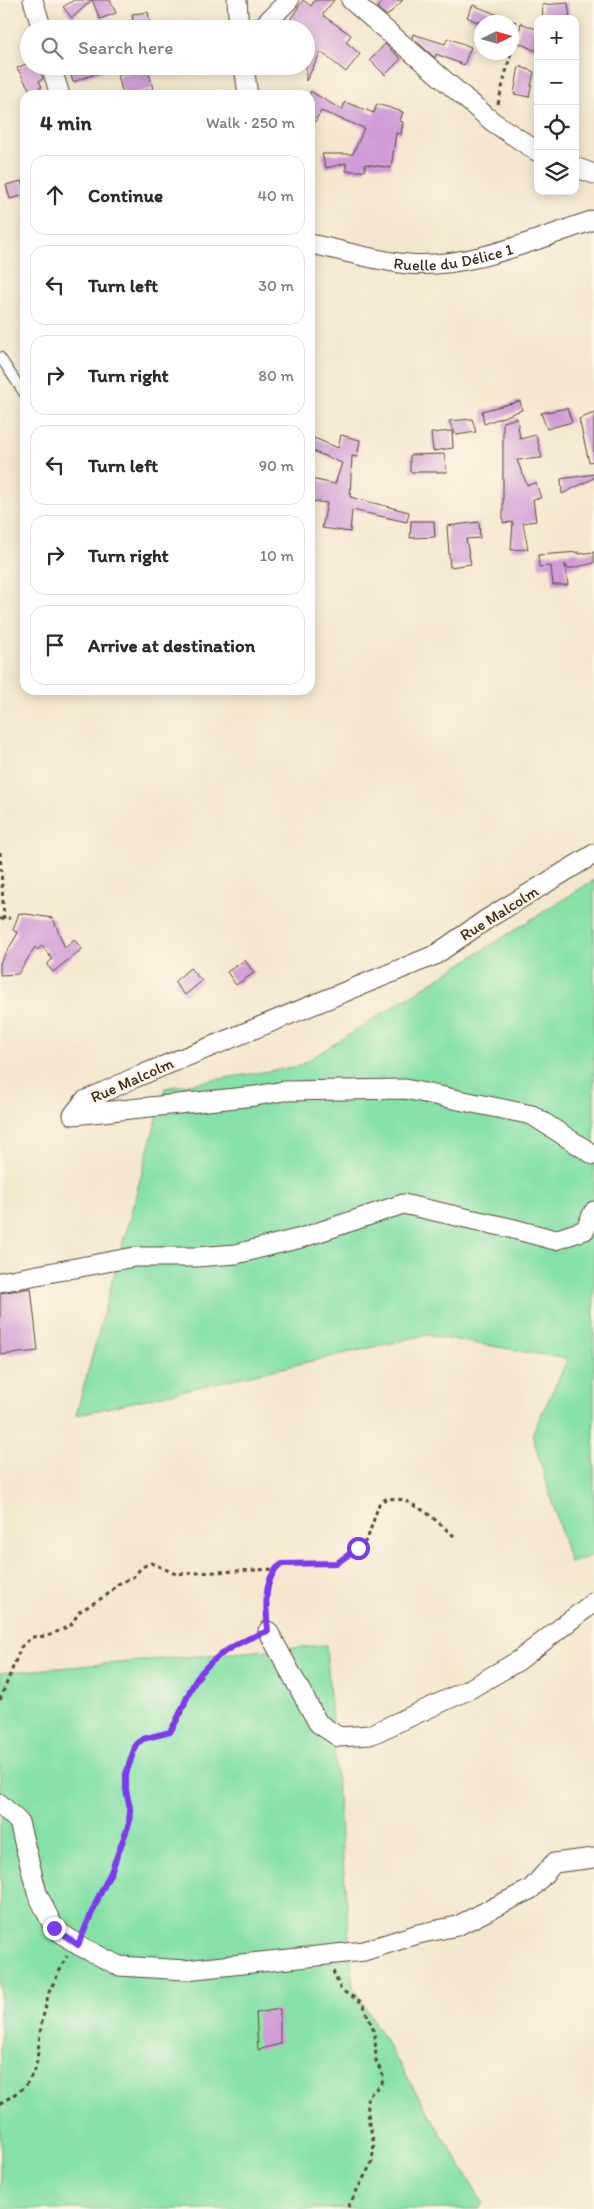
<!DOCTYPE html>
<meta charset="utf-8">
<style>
body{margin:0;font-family:Itim,sans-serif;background:#f7f7f7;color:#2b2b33}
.controls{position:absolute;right:15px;top:15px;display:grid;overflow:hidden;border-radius:10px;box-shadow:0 2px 12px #0003}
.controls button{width:45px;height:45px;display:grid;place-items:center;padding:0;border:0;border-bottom:1px solid #e1e1e2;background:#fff;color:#2b2b33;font:25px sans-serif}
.compass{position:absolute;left:474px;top:15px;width:45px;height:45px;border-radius:50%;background:#fff;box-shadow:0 2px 12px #0003;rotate:85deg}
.stop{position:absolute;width:15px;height:15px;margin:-11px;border:4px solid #7c3aed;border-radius:50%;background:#fff}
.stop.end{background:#7c3aed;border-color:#fff;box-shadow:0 1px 5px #0008}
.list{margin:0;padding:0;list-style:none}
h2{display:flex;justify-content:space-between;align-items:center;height:65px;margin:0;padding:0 20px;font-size:21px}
h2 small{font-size:16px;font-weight:400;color:#7c7c81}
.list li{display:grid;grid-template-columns:32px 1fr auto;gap:15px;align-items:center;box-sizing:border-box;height:80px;margin:0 10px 10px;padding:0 10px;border:1px solid #e1e1e2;border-radius:15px}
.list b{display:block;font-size:19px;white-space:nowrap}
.list em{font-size:16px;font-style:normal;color:#7c7c81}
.icon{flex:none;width:28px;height:28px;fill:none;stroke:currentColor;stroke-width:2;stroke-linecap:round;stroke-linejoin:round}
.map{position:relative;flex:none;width:594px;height:2209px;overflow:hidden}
.search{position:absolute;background:#fff;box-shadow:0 2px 12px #0003;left:20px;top:20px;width:295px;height:55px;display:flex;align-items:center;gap:12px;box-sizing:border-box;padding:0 18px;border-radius:28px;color:#7c7c81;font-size:19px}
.panel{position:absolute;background:#fff;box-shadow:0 2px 12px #0003;left:20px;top:90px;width:295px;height:605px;border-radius:15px}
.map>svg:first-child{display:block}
</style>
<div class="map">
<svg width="594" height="2209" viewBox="0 0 594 2209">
<rect width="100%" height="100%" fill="#fcf5e5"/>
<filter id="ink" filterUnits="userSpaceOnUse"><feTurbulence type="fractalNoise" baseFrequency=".02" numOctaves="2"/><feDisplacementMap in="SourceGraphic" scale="10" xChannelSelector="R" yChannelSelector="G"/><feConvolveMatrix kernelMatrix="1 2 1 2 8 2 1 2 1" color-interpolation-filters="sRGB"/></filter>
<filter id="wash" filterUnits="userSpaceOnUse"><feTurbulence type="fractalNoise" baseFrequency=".0096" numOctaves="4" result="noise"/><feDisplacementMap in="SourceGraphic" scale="20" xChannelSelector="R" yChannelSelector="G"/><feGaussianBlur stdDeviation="1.12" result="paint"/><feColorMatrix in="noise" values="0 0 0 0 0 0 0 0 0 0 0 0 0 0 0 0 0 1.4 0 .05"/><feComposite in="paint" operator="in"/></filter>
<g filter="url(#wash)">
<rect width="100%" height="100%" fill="#f5e7cd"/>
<!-- green -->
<g fill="#86e1a7" stroke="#608662">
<path d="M594,880V1555L570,1563L532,1434L568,1359L426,1335L76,1415L165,1088L299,1066Z"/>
<path d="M326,1645L353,1987L483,2203L479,2209H0V1673Z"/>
</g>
<g id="blocks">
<!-- building -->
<g fill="#d09bd7">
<path d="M74,0H110L116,13L100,19L92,0L72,18L63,7Z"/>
<path d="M303,0L311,6L315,0H334L323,14L325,17L351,35L346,42L360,54L346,72L321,52L306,81V29H284Z"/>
<path d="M384,0H403L387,16L377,8Z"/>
<path d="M568,3L570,19H543L542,5Z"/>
<path d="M473,5L516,22H477L467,17Z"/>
<path d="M148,12L151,29H134L132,14Z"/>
<path d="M521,23L538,30L536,51L517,42Z"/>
<path d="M413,34L445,44L448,38L471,47L464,65L436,54L435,58L412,37Z"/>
<path d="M385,44L401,59L385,75L370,60Z"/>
<path d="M28,63L29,66H38L43,79L39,81L42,87L31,92L17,68Z"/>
<path d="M68,66H111V68L73,82Z"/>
<path d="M519,66L534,72L529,97L514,94Z"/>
<path d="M148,68L153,89L123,95L118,75Z"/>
<path d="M310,91L342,110L345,102L374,113L377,104L403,112L400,121L403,122L401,134L396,133L391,168L365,164V171H346V163L326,168L322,154H353L364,128L321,111L310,130Z"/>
<path d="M21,181L25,195L10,199L6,185Z"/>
<path d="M520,401L522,410L484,424L482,411Z"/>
<path d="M567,408L572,422L547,429L541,413Z"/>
<path d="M594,413V461L589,462L579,419Z"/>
<path d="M517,418L520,439L536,435L542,458L517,460L527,485L536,483L541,498L533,499L536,521L523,523L528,549L511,550L513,522L503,523V422Z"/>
<path d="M472,419L476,432L456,435L449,421Z"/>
<path d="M452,431L453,448L433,451L431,433Z"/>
<path d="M341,435L360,440L357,457L352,456L350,497L409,512L407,522L352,510L350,532L322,528L327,503L311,501V479L335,484L342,463L310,450L314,438L338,448Z"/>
<path d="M444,454L447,472H410V455Z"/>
<path d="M594,474V478L562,494L561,479Z"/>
<path d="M411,521H434L435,537L410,538Z"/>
<path d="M479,522L480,538L466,539L471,564L450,567L447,526Z"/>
<path d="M579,552V554L594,552V563L568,569L565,564L568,585H553L551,566L539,567L538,555Z"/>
<path d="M19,913L53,918L65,948L74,939L82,949L53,972L47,965L52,959L42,945L38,950L35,947L18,974L0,975V963L18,933L13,930Z"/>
<path d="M245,960L254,973L236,985L227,972Z"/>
<path d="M190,968L202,981L185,995L174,982Z"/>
<path d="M31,1288L38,1351L0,1355V1293Z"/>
<path d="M280,2009V2044L258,2050L256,2013Z"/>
</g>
</g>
</g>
<g filter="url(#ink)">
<use href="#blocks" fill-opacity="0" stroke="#574638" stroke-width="1"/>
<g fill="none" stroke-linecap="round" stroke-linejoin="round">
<defs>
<path id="lane" d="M0,357L25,395"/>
<g id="street">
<path d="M33,0L42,29"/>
<path d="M237,0L239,29"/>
<path d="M351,0L493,122L538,152"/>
<path d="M260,29L289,0"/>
<path d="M51,66L60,95"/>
<path d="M244,66L248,95"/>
<path d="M575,167L594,174"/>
<path id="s1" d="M310,244C342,250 375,261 408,264C469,269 536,239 594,220"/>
<path d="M594,854L487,919L435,955L134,1078L84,1101L73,1115L255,1096L284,1091L405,1089L532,1115L594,1155"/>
<path d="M0,1282L134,1257H197L236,1254L301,1238L403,1204L510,1228L555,1240L585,1230L594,1211"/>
<path d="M268,1631L318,1723L339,1737L370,1735L468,1690L518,1661L594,1602"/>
<path d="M0,1804L19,1822L37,1893L54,1928L78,1945L119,1966L186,1970L364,1951L418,1934L457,1926L531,1889L554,1863L594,1858"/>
</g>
</defs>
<!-- lane casing -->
<use href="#lane" stroke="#574638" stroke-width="11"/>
<!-- street casing -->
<use href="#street" stroke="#574638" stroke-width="21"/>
<!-- path -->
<g stroke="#574638" stroke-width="3" stroke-dasharray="4 4" stroke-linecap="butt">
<path d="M512,50L513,46L520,42"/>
<path d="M498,104L511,52"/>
<path d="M0,852L4,919"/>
<path d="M0,919L10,918"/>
<path d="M267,1616L268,1587L275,1569"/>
<path d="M0,1700L21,1647L32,1637L48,1636L71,1625L79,1612L107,1595L118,1584L133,1577L142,1567L151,1563L176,1574L275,1569L282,1564L337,1563L367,1540L379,1504L387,1498L404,1500L426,1512L454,1536"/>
<path d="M84,1931L111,1873L129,1824L131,1809L126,1790V1774L136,1744L143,1739L170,1732L182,1714L192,1685L212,1662L240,1641L253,1636"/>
<path d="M333,1971L341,1990L363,2003L375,2034L376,2061L384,2078L381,2085L367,2097L369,2124L374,2143L372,2162L347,2209"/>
<path d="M0,2104L25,2087L36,2068L41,2026L49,1992L67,1956"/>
</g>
<!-- lane -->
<use href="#lane" stroke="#fff" stroke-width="9"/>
<!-- street -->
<use href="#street" stroke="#fff" stroke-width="19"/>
</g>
</g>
<g fill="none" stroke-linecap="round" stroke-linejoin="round" filter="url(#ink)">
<!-- route -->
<path stroke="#7c3aed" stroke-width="6" d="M54,1928L78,1945L98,1898L111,1872L129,1824L130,1809L126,1790V1774L136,1744L143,1739L170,1732C180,1717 184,1702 192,1687C207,1657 239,1641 268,1631C266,1609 262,1577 282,1564L337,1563L358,1548"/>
</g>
<g text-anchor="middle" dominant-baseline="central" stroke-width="5" stroke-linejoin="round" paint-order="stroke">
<!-- street labels -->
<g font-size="16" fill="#3b2a1e" stroke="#fcf5e5">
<text stroke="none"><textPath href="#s1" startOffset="146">Ruelle du Délice 1</textPath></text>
<text transform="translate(499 913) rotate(-32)">Rue Malcolm</text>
<text transform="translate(132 1080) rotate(-24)">Rue Malcolm</text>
</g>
</g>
</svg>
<div class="controls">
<button>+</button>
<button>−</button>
<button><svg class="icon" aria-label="locate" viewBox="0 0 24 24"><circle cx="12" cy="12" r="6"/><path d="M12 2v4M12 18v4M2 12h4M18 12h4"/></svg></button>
<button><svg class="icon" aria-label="layers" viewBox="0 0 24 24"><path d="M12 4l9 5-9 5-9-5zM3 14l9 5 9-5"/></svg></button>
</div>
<svg class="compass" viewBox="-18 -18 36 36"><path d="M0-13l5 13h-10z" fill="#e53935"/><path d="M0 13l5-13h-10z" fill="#7c7c81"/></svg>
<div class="stop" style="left:358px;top:1548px"></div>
<div class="stop end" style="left:54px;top:1928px"></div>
<div class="search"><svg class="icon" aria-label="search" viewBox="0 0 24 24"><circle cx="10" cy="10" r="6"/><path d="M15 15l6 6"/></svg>Search here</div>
<section class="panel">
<h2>4 min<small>Walk · 250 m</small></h2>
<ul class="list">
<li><svg class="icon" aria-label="ahead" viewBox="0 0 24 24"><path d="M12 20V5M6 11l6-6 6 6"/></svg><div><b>Continue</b></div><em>40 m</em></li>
<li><svg class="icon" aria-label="left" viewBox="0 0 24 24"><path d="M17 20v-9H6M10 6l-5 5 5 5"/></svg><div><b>Turn left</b></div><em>30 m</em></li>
<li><svg class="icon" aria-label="right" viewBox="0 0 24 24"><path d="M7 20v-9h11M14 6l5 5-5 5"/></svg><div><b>Turn right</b></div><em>80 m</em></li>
<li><svg class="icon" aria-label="left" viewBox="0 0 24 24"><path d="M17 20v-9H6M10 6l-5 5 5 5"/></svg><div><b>Turn left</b></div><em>90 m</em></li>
<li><svg class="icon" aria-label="right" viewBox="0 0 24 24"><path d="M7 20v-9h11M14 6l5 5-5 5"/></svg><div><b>Turn right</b></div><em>10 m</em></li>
<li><svg class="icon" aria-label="arrive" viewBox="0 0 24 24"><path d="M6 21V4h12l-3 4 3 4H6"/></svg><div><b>Arrive at destination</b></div></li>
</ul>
</section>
</div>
